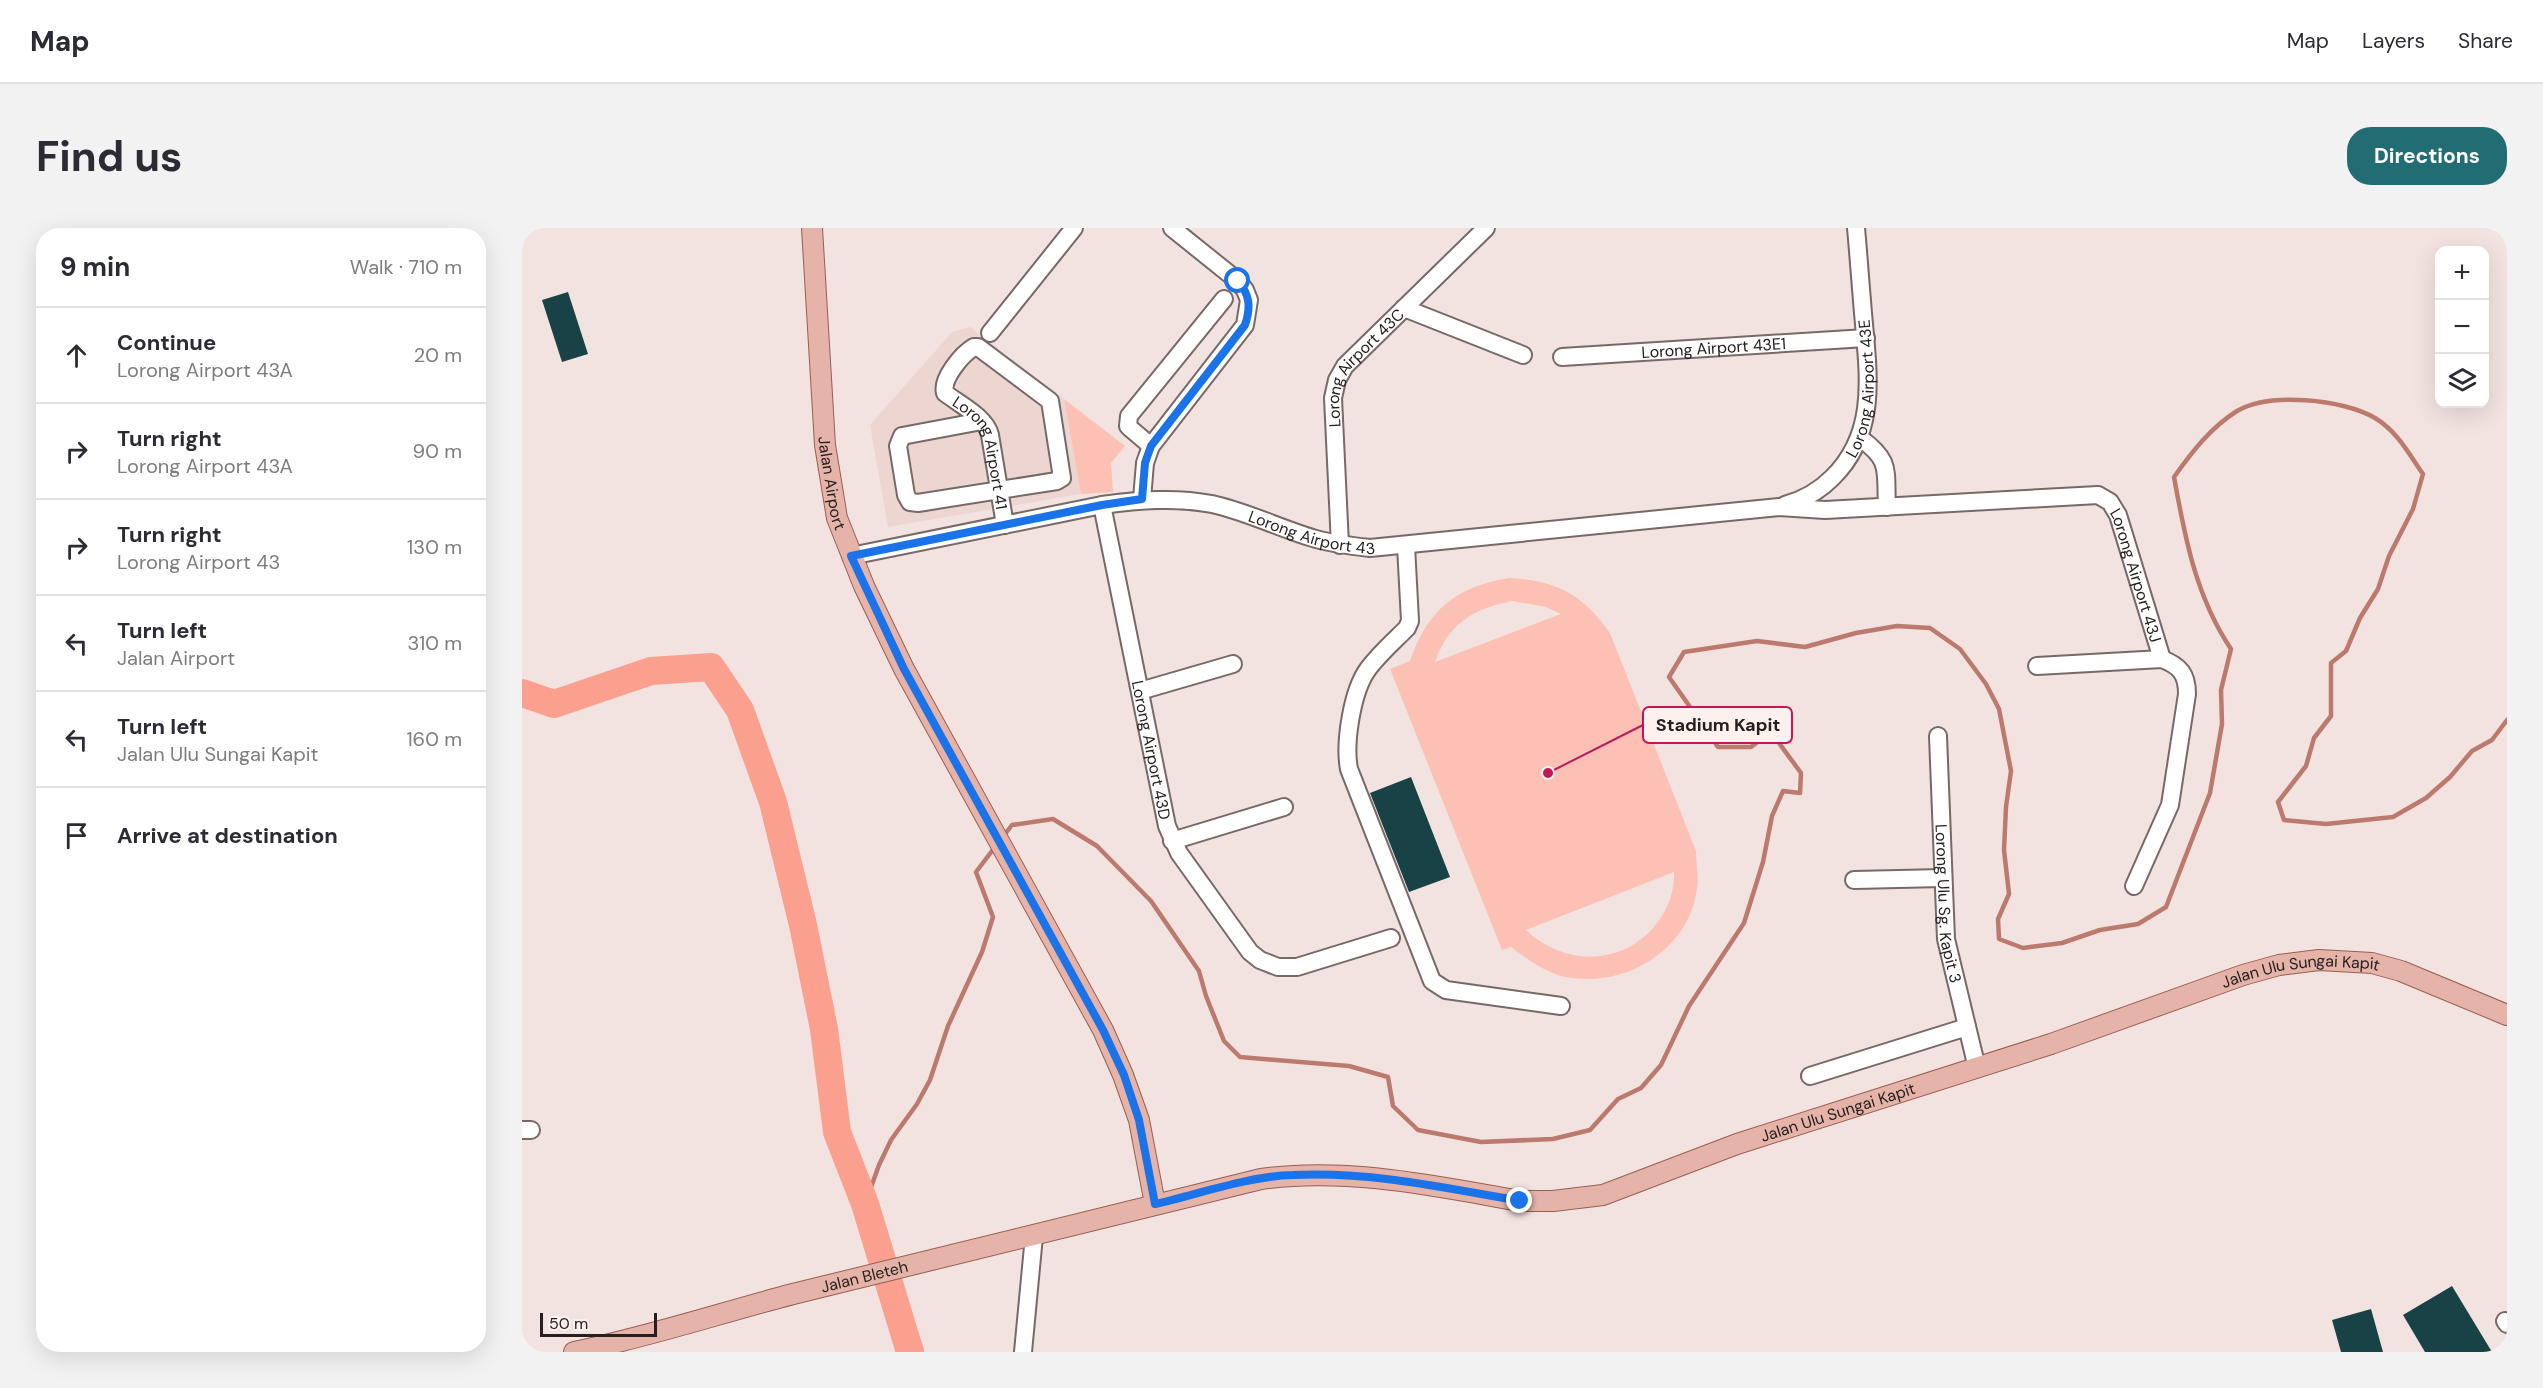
<!DOCTYPE html>
<meta charset="utf-8">
<style>
body{margin:0;font-family:"DM Sans",sans-serif;background:#f2f2f3;color:#2b2b33}
.controls{position:absolute;right:18px;top:18px;display:grid;overflow:hidden;border-radius:12px;box-shadow:0 6px 24px #0002}
.controls button{width:54px;height:54px;display:grid;place-items:center;padding:0;border:0;border-bottom:2px solid #e1e1e2;background:#fff;color:#2b2b33;font:30px sans-serif}
.scale{position:absolute;left:18px;bottom:15px;width:117px;box-sizing:border-box;padding-left:6px;border:3px solid #25201f;border-top:0;font-size:16px;line-height:21px;white-space:nowrap;color:#25201f;-webkit-text-stroke:4px #fdf1ee;paint-order:stroke}
.stop{position:absolute;width:18px;height:18px;margin:-14px;border:4px solid #1a73e8;border-radius:50%;background:#fff}
.stop.end{background:#1a73e8;border-color:#fff;box-shadow:0 2px 6px #0008}
.list{margin:0;padding:0;list-style:none}
h2{display:flex;justify-content:space-between;align-items:center;height:78px;margin:0;padding:0 24px;font-size:26px}
h2 small{font-size:20px;font-weight:400;color:#7c7c81}
.list li{display:grid;grid-template-columns:39px 1fr auto;gap:18px;align-items:center;box-sizing:border-box;height:96px;padding:0 24px;border-top:2px solid #e1e1e2}
.list b{display:block;font-size:22px;white-space:nowrap}
.list p{margin:0;font-size:20px;white-space:nowrap;color:#7c7c81}
.list em{font-size:20px;font-style:normal;color:#7c7c81}
.icon{flex:none;width:33px;height:33px;fill:none;stroke:currentColor;stroke-width:2;stroke-linecap:round;stroke-linejoin:round}
.map{position:relative;flex:none;width:1985px;height:1124px;overflow:hidden;border-radius:24px}
header{display:flex;align-items:center;gap:36px;box-sizing:border-box;height:84px;padding:0 30px;background:#fff;border-bottom:2px solid #e1e1e2}
header strong{font-size:28px}
nav{display:flex;gap:33px;margin-inline-start:auto;font-size:21px}
.intro{display:flex;align-items:center;justify-content:space-between;box-sizing:border-box;height:144px;padding:0 36px}
h1{margin:0;font-size:42px}
.button{padding:15px 27px;border-radius:24px;background:#226d74;color:#fff;font-size:21px;font-weight:700}
main{display:flex;gap:36px;padding:0 36px}
aside{flex:1;background:#fff;border-radius:24px;box-shadow:0 6px 24px #0002}
.map>svg:first-child{display:block}
</style>
<header>
<strong>Map</strong>
<nav><a>Map</a><a>Layers</a><a>Share</a></nav>
</header>
<div class="intro"><h1>Find us</h1><a class="button">Directions</a></div>
<main>
<aside>
<h2>9 min<small>Walk · 710 m</small></h2>
<ul class="list">
<li><svg class="icon" aria-label="ahead" viewBox="0 0 24 24"><path d="M12 20V5M6 11l6-6 6 6"/></svg><div><b>Continue</b><p>Lorong Airport 43A</p></div><em>20 m</em></li>
<li><svg class="icon" aria-label="right" viewBox="0 0 24 24"><path d="M7 20v-9h11M14 6l5 5-5 5"/></svg><div><b>Turn right</b><p>Lorong Airport 43A</p></div><em>90 m</em></li>
<li><svg class="icon" aria-label="right" viewBox="0 0 24 24"><path d="M7 20v-9h11M14 6l5 5-5 5"/></svg><div><b>Turn right</b><p>Lorong Airport 43</p></div><em>130 m</em></li>
<li><svg class="icon" aria-label="left" viewBox="0 0 24 24"><path d="M17 20v-9H6M10 6l-5 5 5 5"/></svg><div><b>Turn left</b><p>Jalan Airport</p></div><em>310 m</em></li>
<li><svg class="icon" aria-label="left" viewBox="0 0 24 24"><path d="M17 20v-9H6M10 6l-5 5 5 5"/></svg><div><b>Turn left</b><p>Jalan Ulu Sungai Kapit</p></div><em>160 m</em></li>
<li><svg class="icon" aria-label="arrive" viewBox="0 0 24 24"><path d="M6 21V4h12l-3 4 3 4H6"/></svg><div><b>Arrive at destination</b></div></li>
</ul>
</aside>
<div class="map">
<svg width="1985" height="1124" viewBox="0 0 1985 1124">
<rect width="100%" height="100%" fill="#f2e3e0"/>
<!-- built -->
<path fill="#edd5d1" d="M448,99L542,171L559,266L366,299L348,197L430,104Z"/>
<!-- green -->
<g fill="#fcc1b4" fill-rule="evenodd">
<path d="M542,171L603,218L589,235L591,264L559,266Z"/>
<path d="M987,350C1034,352 1062,367 1088,405L1174,623C1174,635 1177,648 1175,660C1168,720 1107,758 1050,750C1026,747 1007,732 989,719L980,722L868,441L888,433C906,381 934,359 987,350ZM990,373L1024,379L1039,386L913,434C927,395 951,381 990,373ZM1152,644C1153,664 1145,684 1132,699C1097,739 1041,737 1004,702Z"/>
</g>
<g fill="none" stroke-linecap="round" stroke-linejoin="round">
<!-- stream -->
<g stroke="#bb7a6d" stroke-width="4.5">
<path d="M480,610L490,597L531,591L575,618L629,673L677,743L684,768L702,813L718,829L827,838L866,849L871,878L896,902L959,914L1031,911L1068,902L1096,871L1119,860L1139,837L1167,778L1222,695L1241,634L1250,588L1261,563L1278,565L1279,545L1249,504L1229,519H1196L1147,449L1162,424L1235,413L1283,419L1334,405L1375,398L1408,400L1438,421L1464,456L1477,481L1489,543L1484,579L1482,622L1487,666L1476,691L1477,711L1501,720L1540,715L1578,702L1616,696L1644,679L1688,565L1700,496L1699,462L1709,421C1674,369 1663,310 1652,249C1670,224 1688,200 1715,183C1747,164 1821,171 1853,190C1875,203 1887,226 1901,246L1891,281L1867,328L1856,361L1838,390L1824,423L1809,435V488L1792,510L1784,538L1756,574L1762,592L1804,596L1871,589L1904,570L1928,549L1950,523L1970,512L1985,492"/>
<path d="M343,976L357,937L369,912L395,876L408,852L426,798L460,724L471,689L454,644L473,619"/>
</g>
<!-- river -->
<path stroke="#fba08e" stroke-width="28" d="M0,465L32,476L129,443L189,439L218,482L251,574L281,697L302,801L315,904L343,976L388,1124"/>
</g>
<!-- building -->
<g fill="#194246">
<path d="M46,64L66,126L40,134L20,72Z"/>
<path d="M889,549L928,649L887,664L848,565Z"/>
<path d="M1930,1058L1970,1124H1903L1881,1087Z"/>
<path d="M1849,1081L1861,1124H1819L1810,1092Z"/>
</g>
<g fill="none" stroke-linecap="round" stroke-linejoin="round">
<defs>
<g id="minor">
<path d="M882,80L1001,127"/>
<path d="M468,105L552,0"/>
<path id="s1" d="M1040,129L1344,110"/>
<path id="s2" d="M460,193L380,208L376,218L384,267L388,274L396,275L535,253L540,250L528,173L456,119H452C440,126 419,151 423,165C437,176 464,189 468,207L483,297"/>
<path d="M1338,210C1370,233 1363,242 1365,279"/>
<path d="M629,218L609,201L606,198L607,188L702,71"/>
<path d="M620,271L623,235L629,218L723,97L727,72L723,62L716,53L650,0"/>
<path id="s3" d="M580,277L645,598L657,625L728,724L738,732L756,739H775L869,710"/>
<path id="s4" d="M1263,277C1281,272 1297,263 1310,250C1354,207 1347,152 1342,96C1339,64 1337,32 1334,0"/>
<path id="s5" d="M818,317L811,170L815,152L823,138L964,0"/>
<path d="M884,318L888,393L885,400C872,413 857,426 846,441C830,463 822,515 827,541L910,753L924,762L1039,778"/>
<path id="s6" d="M329,328L580,277C617,272 653,269 690,276C726,284 759,301 794,311C812,316 830,318 848,320L1257,279L1303,282L1576,267L1588,274L1596,287L1640,431"/>
<path d="M1515,438L1640,431C1658,438 1665,446 1665,466L1648,577L1612,658"/>
<path d="M618,463L711,436"/>
<path id="s7" d="M1416,508L1424,711L1455,840"/>
<path d="M650,613L762,579"/>
<path d="M1332,652L1421,650"/>
<path d="M1288,848L1445,799"/>
<path d="M0,902H9"/>
<path d="M1983,1093L1985,1096"/>
<path d="M501,1124L512,1008"/>
</g>
<g id="major">
<path id="s8" d="M290,0L303,217L315,290L342,358L382,441L581,802L601,847L617,892L633,976"/>
<path id="s9" d="M52,1124C126,1109 198,1085 271,1066C427,1027 583,988 739,951C825,939 913,958 998,973H1031L1081,967L1215,916L1529,816L1721,747L1757,737L1797,732L1850,735L1879,743L1985,787"/>
</g>
</defs>
<!-- minor casing -->
<use href="#minor" stroke="#766966" stroke-width="20"/>
<!-- major casing -->
<use href="#major" stroke="#975e54" stroke-width="22"/>
<!-- minor -->
<use href="#minor" stroke="#fff" stroke-width="16"/>
<!-- major -->
<use href="#major" stroke="#e6b3a9" stroke-width="20"/>
</g>
<g fill="none" stroke-linecap="round" stroke-linejoin="round">
<!-- route -->
<path stroke="#1a73e8" stroke-width="8" d="M716,53C728,67 729,79 723,97L629,218L623,235L620,271L580,277L329,328L382,441L581,802L602,847L617,892L633,976C677,966 727,948 771,947C847,943 924,960 998,973"/>
</g>
<g text-anchor="middle" dominant-baseline="central" stroke-width="6" stroke-linejoin="round" paint-order="stroke">
<!-- street labels -->
<g font-size="16" fill="#25201f" stroke="#fdf1ee">
<text stroke="none"><textPath href="#s1" startOffset="152">Lorong Airport 43E1</textPath></text>
<text stroke="none"><textPath href="#s5" startOffset="189">Lorong Airport 43C</textPath></text>
<text stroke="none"><textPath href="#s4" startOffset="153">Lorong Airport 43E</textPath></text>
<text stroke="none"><textPath href="#s2" startOffset="608">Lorong Airport 41</textPath></text>
<text stroke="none"><textPath href="#s8" startOffset="256">Jalan Airport</textPath></text>
<text stroke="none"><textPath href="#s6" startOffset="471">Lorong Airport 43</textPath></text>
<text stroke="none"><textPath href="#s6" startOffset="1354">Lorong Airport 43J</textPath></text>
<text stroke="none"><textPath href="#s3" startOffset="250">Lorong Airport 43D</textPath></text>
<text stroke="none"><textPath href="#s7" startOffset="168">Lorong Ulu Sg. Kapit 3</textPath></text>
<text stroke="none"><textPath href="#s9" startOffset="1788">Jalan Ulu Sungai Kapit</textPath></text>
<text stroke="none"><textPath href="#s9" startOffset="1302">Jalan Ulu Sungai Kapit</textPath></text>
<text stroke="none"><textPath href="#s9" startOffset="300">Jalan Bleteh</textPath></text>
</g>
</g>
<!-- callouts -->
<path fill="none" stroke="#c2185b" stroke-width="2" d="M1026 545L1121 497"/>
<circle fill="#c2185b" stroke="#fdf1ee" stroke-width="2" cx="1026" cy="545" r="6"/>
<rect fill="#fdf1ee" stroke="#c2185b" stroke-width="2" x="1121" y="479" width="149" height="36" rx="6"/>
<g font-size="18" text-anchor="middle" font-weight="bold" fill="#25201f">
<text x="1196" y="503">Stadium Kapit</text>
</g>
</svg>
<div class="controls">
<button>+</button>
<button>−</button>
<button><svg class="icon" aria-label="layers" viewBox="0 0 24 24"><path d="M12 4l9 5-9 5-9-5zM3 14l9 5 9-5"/></svg></button>
</div>
<div class="scale">50 m</div>
<div class="stop" style="left:716px;top:53px"></div>
<div class="stop end" style="left:998px;top:973px"></div>
</div>
</main>
